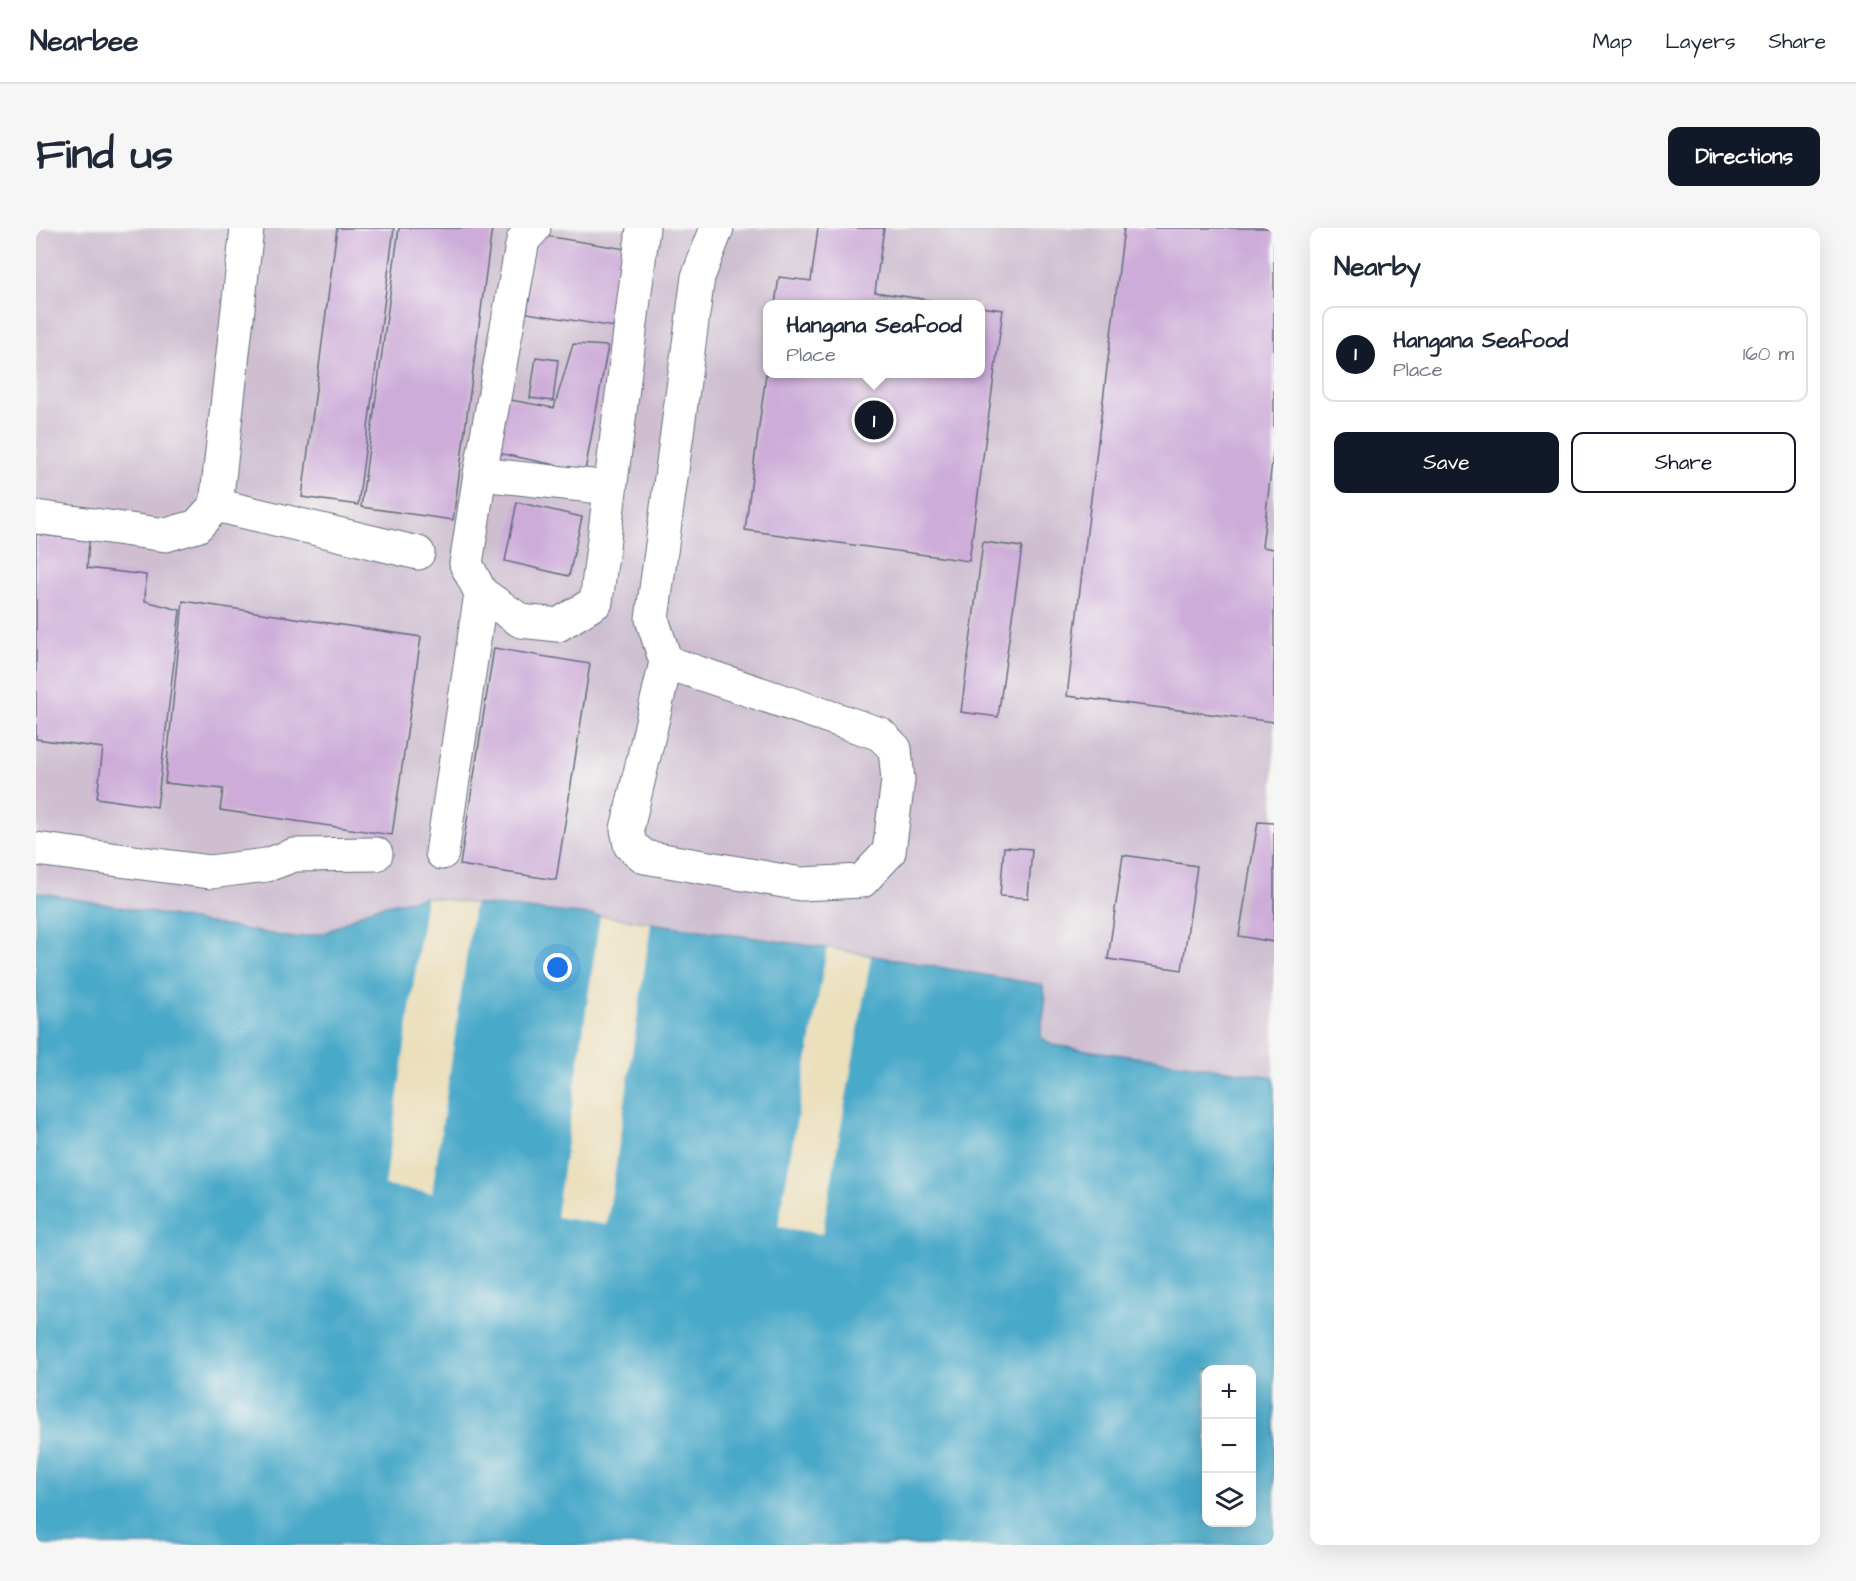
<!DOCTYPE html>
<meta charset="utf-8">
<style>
body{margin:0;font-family:"Architects Daughter",sans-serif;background:#f6f6f7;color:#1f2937}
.controls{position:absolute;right:18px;bottom:18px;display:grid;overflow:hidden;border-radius:12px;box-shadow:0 6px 24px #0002}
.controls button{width:54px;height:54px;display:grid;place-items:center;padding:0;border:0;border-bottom:2px solid #e0e1e3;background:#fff;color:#1f2937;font:30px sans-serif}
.you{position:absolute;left:522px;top:740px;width:21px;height:21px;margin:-15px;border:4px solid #fff;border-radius:50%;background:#1a73e8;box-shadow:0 0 0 9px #1a73e833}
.badge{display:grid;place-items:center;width:39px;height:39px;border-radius:50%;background:#111827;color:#fff;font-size:20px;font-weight:700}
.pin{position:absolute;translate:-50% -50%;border:3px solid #fff;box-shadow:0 2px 6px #0006}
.popup{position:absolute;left:727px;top:72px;width:222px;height:78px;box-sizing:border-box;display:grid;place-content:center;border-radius:12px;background:#fff;filter:drop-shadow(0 2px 4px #0005);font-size:20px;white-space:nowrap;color:#747a83}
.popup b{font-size:22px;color:#1f2937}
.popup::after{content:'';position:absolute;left:50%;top:100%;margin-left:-12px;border:12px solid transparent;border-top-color:#fff}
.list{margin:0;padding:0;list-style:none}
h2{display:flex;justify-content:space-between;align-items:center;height:78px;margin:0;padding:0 24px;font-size:26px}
h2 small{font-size:20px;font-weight:400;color:#747a83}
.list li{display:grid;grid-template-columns:39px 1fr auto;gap:18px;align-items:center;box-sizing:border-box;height:96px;margin:0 12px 12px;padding:0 12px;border:2px solid #e0e1e3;border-radius:12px}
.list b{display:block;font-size:22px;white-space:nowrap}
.list p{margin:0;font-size:20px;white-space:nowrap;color:#747a83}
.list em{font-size:20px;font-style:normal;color:#747a83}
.actions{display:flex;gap:12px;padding:18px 24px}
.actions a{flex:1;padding:14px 0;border:2px solid #111827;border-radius:12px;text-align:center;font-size:21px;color:#111827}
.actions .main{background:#111827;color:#fff}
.icon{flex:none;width:33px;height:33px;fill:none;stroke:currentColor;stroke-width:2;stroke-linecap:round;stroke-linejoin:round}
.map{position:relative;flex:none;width:1238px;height:1317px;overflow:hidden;border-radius:12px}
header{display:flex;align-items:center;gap:36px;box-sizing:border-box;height:84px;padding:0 30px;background:#fff;border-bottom:2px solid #e0e1e3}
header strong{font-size:28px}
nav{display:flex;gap:33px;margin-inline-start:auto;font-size:21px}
.intro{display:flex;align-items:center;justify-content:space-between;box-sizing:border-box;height:144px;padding:0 36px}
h1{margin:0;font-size:42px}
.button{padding:15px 27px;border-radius:12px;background:#111827;color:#fff;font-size:21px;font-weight:700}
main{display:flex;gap:36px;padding:0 36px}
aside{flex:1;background:#fff;border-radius:12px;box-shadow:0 6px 24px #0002}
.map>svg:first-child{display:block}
</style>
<header>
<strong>Nearbee</strong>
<nav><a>Map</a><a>Layers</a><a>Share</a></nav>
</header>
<div class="intro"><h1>Find us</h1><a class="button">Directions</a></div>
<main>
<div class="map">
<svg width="1238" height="1317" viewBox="0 0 1238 1317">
<rect width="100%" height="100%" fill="#f6f6f2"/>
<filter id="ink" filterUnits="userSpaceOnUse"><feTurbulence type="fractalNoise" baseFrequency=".0167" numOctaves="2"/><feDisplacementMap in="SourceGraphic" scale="12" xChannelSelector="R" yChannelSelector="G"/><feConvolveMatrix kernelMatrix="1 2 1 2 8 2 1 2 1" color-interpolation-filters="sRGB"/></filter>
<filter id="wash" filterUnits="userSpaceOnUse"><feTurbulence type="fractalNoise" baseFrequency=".008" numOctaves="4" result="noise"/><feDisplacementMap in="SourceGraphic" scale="24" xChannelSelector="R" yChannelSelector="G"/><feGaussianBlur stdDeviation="1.35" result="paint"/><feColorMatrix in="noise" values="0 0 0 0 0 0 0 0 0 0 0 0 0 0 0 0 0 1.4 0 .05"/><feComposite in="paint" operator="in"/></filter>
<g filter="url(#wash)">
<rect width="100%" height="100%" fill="#ebdfbc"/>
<!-- industrial -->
<path fill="#cebed0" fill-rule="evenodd" d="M0,0H1238V849L1016,817L1005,809L1004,799L835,728L791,720L564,688L438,676L391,669L336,680L289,705L257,710L0,664ZM732,76H944V146H732Z"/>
<!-- water -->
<path fill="#4aa9c9" stroke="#326c94" stroke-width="1.5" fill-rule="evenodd" d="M0,664L257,710L289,705L336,680L390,669L438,676L564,688L791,720L1006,757C1014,772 1004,793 1005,809L1016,817L1238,849V1317H0ZM1170,1142H1216V1294H1170Z"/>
<!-- pier -->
<g fill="#ebdfbc">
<path d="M390,669L438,676L396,965L349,958Z"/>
<path d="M564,688L615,695L571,997L520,989Z"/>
<path d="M791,720L835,728L786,1006L742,999Z"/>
</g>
<g id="blocks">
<!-- building -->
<g fill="#cdacd9">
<path d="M301,0H358L322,277L266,269Z"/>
<path d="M363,0H456L417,292L325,279Z"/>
<path d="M782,0H848L839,64L920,76H739L743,49L775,53Z"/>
<path d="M1088,0H1238V217L1226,319L1238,321V494L1031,468Z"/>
<path d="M503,7L590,21L578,99L491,85Z"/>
<path d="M944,79L967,82L933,333L709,302L730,146H944Z"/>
<path d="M537,116L572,118L549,243L457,224L464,170L518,180Z"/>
<path d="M500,129L522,132L517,173L494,170Z"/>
<path d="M481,274L546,289L533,348L469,333Z"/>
<path d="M0,306L53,313L51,340L110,347L109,373L144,382L121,579L61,570L67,520L0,511Z"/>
<path d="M947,314L986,319L962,489L925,484Z"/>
<path d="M147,373L385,409L356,607L184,582L187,561L129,555Z"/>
<path d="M458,420L554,436L520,652L424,637Z"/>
<path d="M1222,594L1238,595V714L1203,708Z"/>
<path d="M968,619L996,621L992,670L964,668Z"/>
<path d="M1087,627L1161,638L1146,742L1072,731Z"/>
</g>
</g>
</g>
<g filter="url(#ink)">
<use href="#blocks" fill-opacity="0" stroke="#646d7f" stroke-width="1.5"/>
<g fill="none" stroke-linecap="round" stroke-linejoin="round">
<defs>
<g id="minor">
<path d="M498,0L487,12L444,246L430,336L445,365L485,393L522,397L560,374L607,0"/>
<path d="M444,246L574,260"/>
<path d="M180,277L382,325"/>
<path d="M0,289L130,307L161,298L180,277L211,0"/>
<path d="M630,434L844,506L859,521L862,552L853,624L826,653L765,656L609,629L594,617L591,601L630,434L616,391L662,49L681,0"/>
<path d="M0,621L174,644L231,637L258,627L340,626"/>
<path d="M406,625L445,365"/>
</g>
</defs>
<!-- minor casing -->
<use href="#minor" stroke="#646d7f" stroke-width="35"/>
<!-- minor -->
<use href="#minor" stroke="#fff" stroke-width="33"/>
</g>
</g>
</svg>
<div class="controls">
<button>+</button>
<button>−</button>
<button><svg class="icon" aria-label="layers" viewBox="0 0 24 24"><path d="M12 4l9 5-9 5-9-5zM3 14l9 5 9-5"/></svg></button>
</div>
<div class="you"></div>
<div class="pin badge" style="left:838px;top:192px">1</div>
<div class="popup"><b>Hangana Seafood</b>Place</div>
</div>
<aside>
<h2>Nearby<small></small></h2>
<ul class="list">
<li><span class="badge">1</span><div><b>Hangana Seafood</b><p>Place</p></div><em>160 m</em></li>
</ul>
<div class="actions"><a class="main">Save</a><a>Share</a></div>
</aside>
</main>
